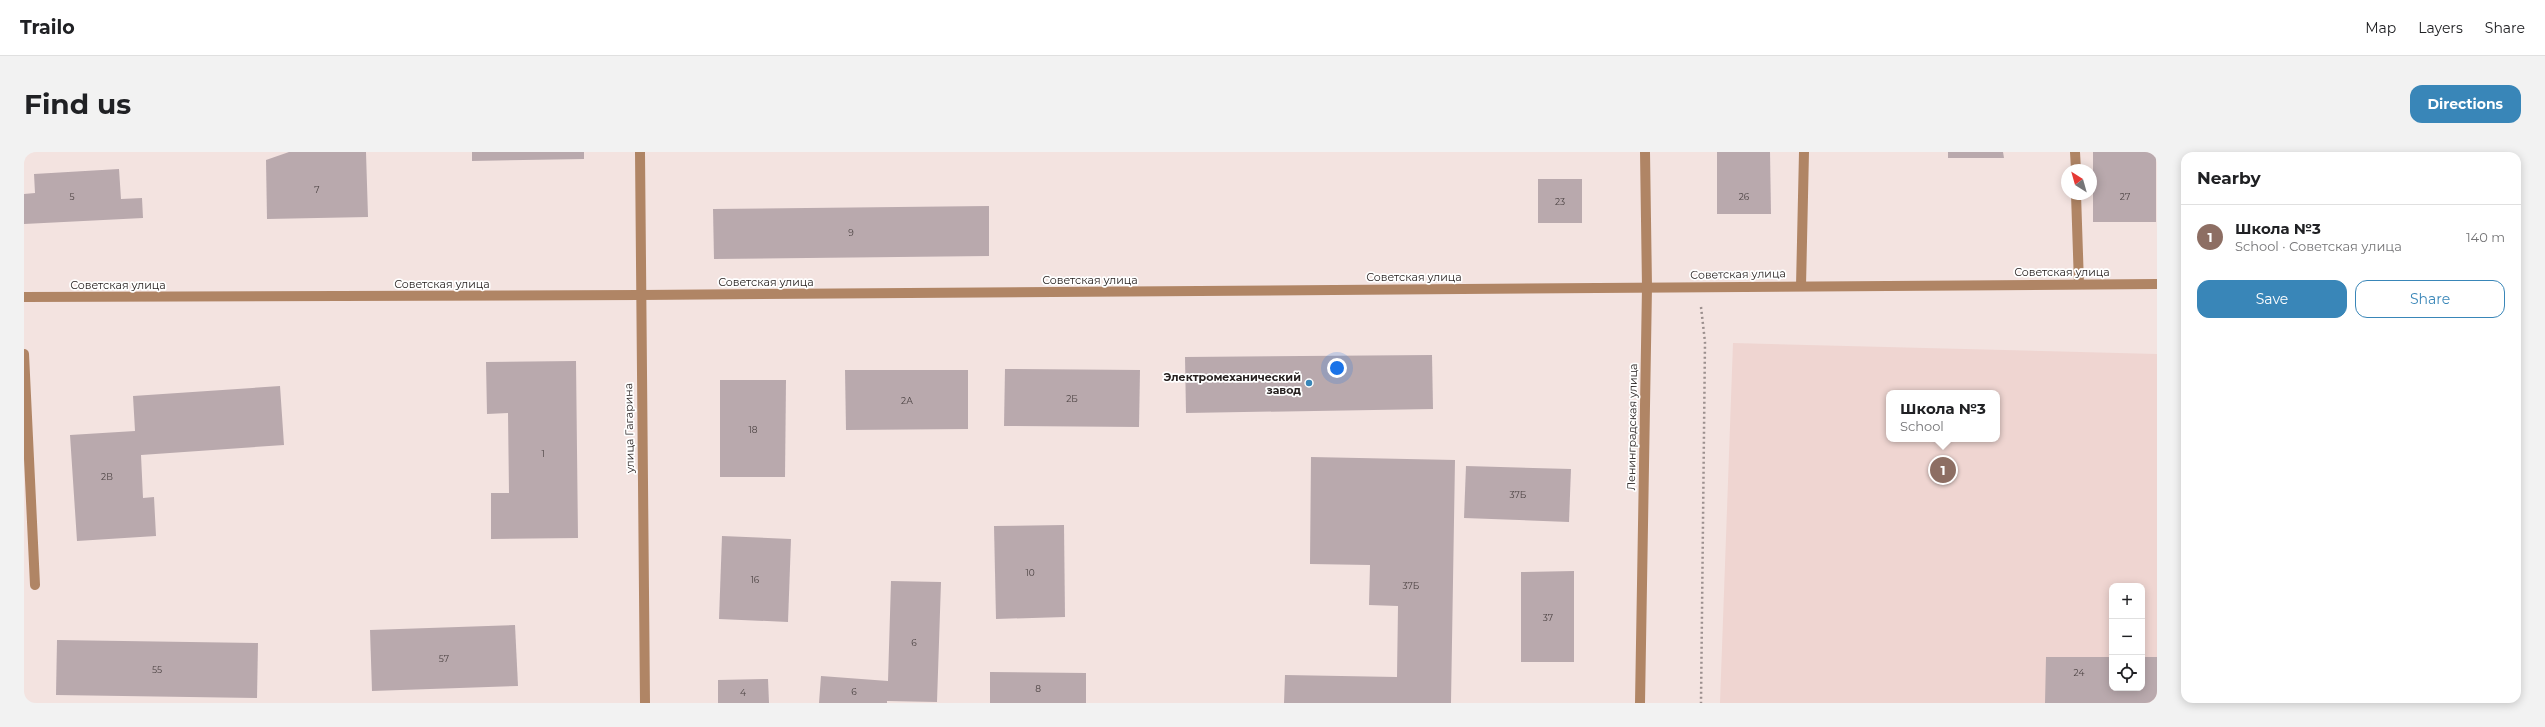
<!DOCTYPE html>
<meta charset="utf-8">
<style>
body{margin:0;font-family:Montserrat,sans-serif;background:#f2f2f2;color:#202124}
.controls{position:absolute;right:12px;bottom:12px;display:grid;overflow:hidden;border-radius:8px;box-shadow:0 2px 10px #0003}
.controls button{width:36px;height:36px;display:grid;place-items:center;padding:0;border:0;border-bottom:1px solid #e0e0e0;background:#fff;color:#202124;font:20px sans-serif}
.compass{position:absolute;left:2037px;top:12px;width:36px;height:36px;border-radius:50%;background:#fff;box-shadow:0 2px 10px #0003;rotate:323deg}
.you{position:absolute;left:1313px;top:216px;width:14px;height:14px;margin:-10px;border:3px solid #fff;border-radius:50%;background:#1a73e8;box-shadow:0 0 0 6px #1a73e833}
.badge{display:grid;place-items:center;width:26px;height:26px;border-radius:50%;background:#3986b8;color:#fff;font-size:13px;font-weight:700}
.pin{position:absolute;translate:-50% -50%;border:2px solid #fff;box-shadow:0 1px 4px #0006}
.popup{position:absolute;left:1862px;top:238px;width:114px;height:52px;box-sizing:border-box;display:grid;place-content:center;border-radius:8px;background:#fff;filter:drop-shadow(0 1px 3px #0005);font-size:13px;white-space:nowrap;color:#757577}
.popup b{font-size:15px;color:#202124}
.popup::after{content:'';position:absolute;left:50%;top:100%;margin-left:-8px;border:8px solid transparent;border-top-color:#fff}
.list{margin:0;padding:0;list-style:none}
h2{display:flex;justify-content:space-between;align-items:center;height:52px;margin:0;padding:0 16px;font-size:17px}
h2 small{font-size:13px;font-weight:400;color:#757577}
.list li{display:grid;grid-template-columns:26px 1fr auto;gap:12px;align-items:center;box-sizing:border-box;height:64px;padding:0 16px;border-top:1px solid #e0e0e0}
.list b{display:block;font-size:15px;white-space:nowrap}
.list p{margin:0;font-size:13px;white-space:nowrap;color:#757577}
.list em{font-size:13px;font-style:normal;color:#757577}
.actions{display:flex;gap:8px;padding:12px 16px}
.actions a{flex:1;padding:9px 0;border:1px solid #3986b8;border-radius:12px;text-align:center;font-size:14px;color:#3986b8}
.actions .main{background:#3986b8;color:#fff}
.icon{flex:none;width:22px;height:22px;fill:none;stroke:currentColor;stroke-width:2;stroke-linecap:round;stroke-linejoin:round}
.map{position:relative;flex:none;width:2133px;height:551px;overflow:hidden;border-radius:12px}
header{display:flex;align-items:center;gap:24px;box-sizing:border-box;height:56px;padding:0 20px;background:#fff;border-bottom:1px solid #e0e0e0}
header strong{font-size:19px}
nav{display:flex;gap:22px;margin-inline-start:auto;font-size:14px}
.intro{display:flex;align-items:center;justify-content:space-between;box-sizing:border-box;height:96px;padding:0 24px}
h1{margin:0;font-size:28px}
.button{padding:10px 18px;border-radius:12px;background:#3986b8;color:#fff;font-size:14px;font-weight:700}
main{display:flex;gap:24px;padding:0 24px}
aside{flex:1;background:#fff;border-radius:12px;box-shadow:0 2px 10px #0003}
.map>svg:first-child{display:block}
</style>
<header>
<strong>Trailo</strong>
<nav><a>Map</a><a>Layers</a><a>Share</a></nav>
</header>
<div class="intro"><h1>Find us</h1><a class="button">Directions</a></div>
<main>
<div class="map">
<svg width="2133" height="551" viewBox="0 0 2133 551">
<rect width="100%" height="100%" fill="#f3e3e0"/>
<!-- built -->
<path fill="#efd5d1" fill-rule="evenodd" d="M1709,191L2133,202V551H1696ZM1865,241H1973V287H1865ZM2088,434H2118V536H2088Z"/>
<!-- building -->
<g fill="#b9a9ad">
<path d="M265,0H342L344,65L243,67L242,8Z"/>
<path d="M448,0H560V7L448,9Z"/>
<path d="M1693,0H1746L1747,62H1693Z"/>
<path d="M1924,0H1979L1980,6H1924Z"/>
<rect x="2069" y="0" width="63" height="70"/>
<path d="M95,17L97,47L118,46L119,66L0,72V42L11,41L10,22Z"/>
<rect x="1514" y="27" width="44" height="44"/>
<path d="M965,54V104L690,107L689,57Z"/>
<path d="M1408,203L1409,257L1162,261L1161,205Z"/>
<path d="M552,209L554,386L467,387V341H485L484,261L463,262L462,210Z"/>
<path d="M981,217L1116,218L1115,275L980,274Z"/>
<path d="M821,218H944V277L822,278Z"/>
<path d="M696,228H762L761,325H696Z"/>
<path d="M256,234L260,293L117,303L119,346L130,345L132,384L53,389L46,283L111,279L109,244Z"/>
<path d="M1287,305L1431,308L1427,551H1260L1261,523L1373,525L1374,454L1345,453L1346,413L1286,412Z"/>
<path d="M1442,314L1547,317L1545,370L1440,366Z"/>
<path d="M1040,373L1041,465L972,467L970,374Z"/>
<path d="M698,384L767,387L764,470L695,467Z"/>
<path d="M1550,419V510H1497V420Z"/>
<path d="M867,429L917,430L913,550L863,549V551H795L797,524L864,529Z"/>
<path d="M491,473L494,534L348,539L346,478Z"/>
<path d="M33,488L234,491L233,546L32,543Z"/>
<path d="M2022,505H2088V536H2118V505H2133V551H2021Z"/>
<path d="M966,520L1062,521V551H966Z"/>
<path d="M744,527L745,551H694V528Z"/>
</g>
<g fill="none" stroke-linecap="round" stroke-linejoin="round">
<!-- path -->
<path stroke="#9b8f8d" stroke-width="2.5" stroke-dasharray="2 3" stroke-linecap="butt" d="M1677,155L1681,190L1677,551"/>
<!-- minor -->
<g stroke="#b08565" stroke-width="10">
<path d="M616,0L621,551"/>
<path d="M2051,0L2052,18"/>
<path d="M2052,42L2055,132"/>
<path d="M1777,134L1780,0"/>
<path d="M0,145L616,143L2133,132"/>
<path d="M0,202L11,433"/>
<path d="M1616,551L1623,135L1621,0"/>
</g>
</g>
<!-- markers -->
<circle fill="#3986b8" stroke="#fff" stroke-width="1.5" cx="1285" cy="231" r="4"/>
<g text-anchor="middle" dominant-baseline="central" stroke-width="3.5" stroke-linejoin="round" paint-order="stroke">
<!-- number labels -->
<g font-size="9" fill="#4c4343">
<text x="293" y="37">7</text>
<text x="48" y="44">5</text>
<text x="1720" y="44">26</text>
<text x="2101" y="44">27</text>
<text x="1536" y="49">23</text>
<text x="827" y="80">9</text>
<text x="1048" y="246">2Б</text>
<text x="883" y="248">2А</text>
<text x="729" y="277">18</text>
<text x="519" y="301">1</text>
<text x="83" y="324">2В</text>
<text x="1494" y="342">37Б</text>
<text x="1006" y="420">10</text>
<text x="731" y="427">16</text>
<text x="1387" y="433">37Б</text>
<text x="1524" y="465">37</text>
<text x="890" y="490">6</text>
<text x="420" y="506">57</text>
<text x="133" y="517">55</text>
<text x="2055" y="520">24</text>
<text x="1014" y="536">8</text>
<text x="830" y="539">6</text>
<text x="719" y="540">4</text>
</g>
<!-- street labels -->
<g font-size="11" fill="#272120" stroke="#fff">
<text x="2038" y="120">Советская улица</text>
<text transform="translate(1714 122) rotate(-1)">Советская улица</text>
<text x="1390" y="125">Советская улица</text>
<text x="1066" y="128">Советская улица</text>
<text x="742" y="130">Советская улица</text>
<text x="418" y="132">Советская улица</text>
<text x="94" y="133">Советская улица</text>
<text transform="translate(1608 275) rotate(-89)">Ленинградская улица</text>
<text transform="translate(605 276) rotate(-91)">улица Гагарина</text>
</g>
<!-- poi labels -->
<g font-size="11" font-weight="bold" fill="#272120" stroke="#fff" text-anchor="end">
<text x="1277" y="225">Электромеханический<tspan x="1277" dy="13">завод</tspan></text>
</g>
</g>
</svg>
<div class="controls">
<button>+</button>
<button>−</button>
<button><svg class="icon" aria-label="locate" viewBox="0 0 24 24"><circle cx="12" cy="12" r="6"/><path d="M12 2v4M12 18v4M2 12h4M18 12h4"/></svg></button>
</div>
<svg class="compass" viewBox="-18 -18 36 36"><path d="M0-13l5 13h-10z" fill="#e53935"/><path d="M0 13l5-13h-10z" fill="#757577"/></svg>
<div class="you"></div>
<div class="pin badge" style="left:1919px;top:318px;background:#8d6e63">1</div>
<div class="popup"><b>Школа №3</b>School</div>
</div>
<aside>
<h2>Nearby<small></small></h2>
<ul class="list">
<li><span class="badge" style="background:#8d6e63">1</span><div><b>Школа №3</b><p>School · Советская улица</p></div><em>140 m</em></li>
</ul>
<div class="actions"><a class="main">Save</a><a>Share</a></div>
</aside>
</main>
